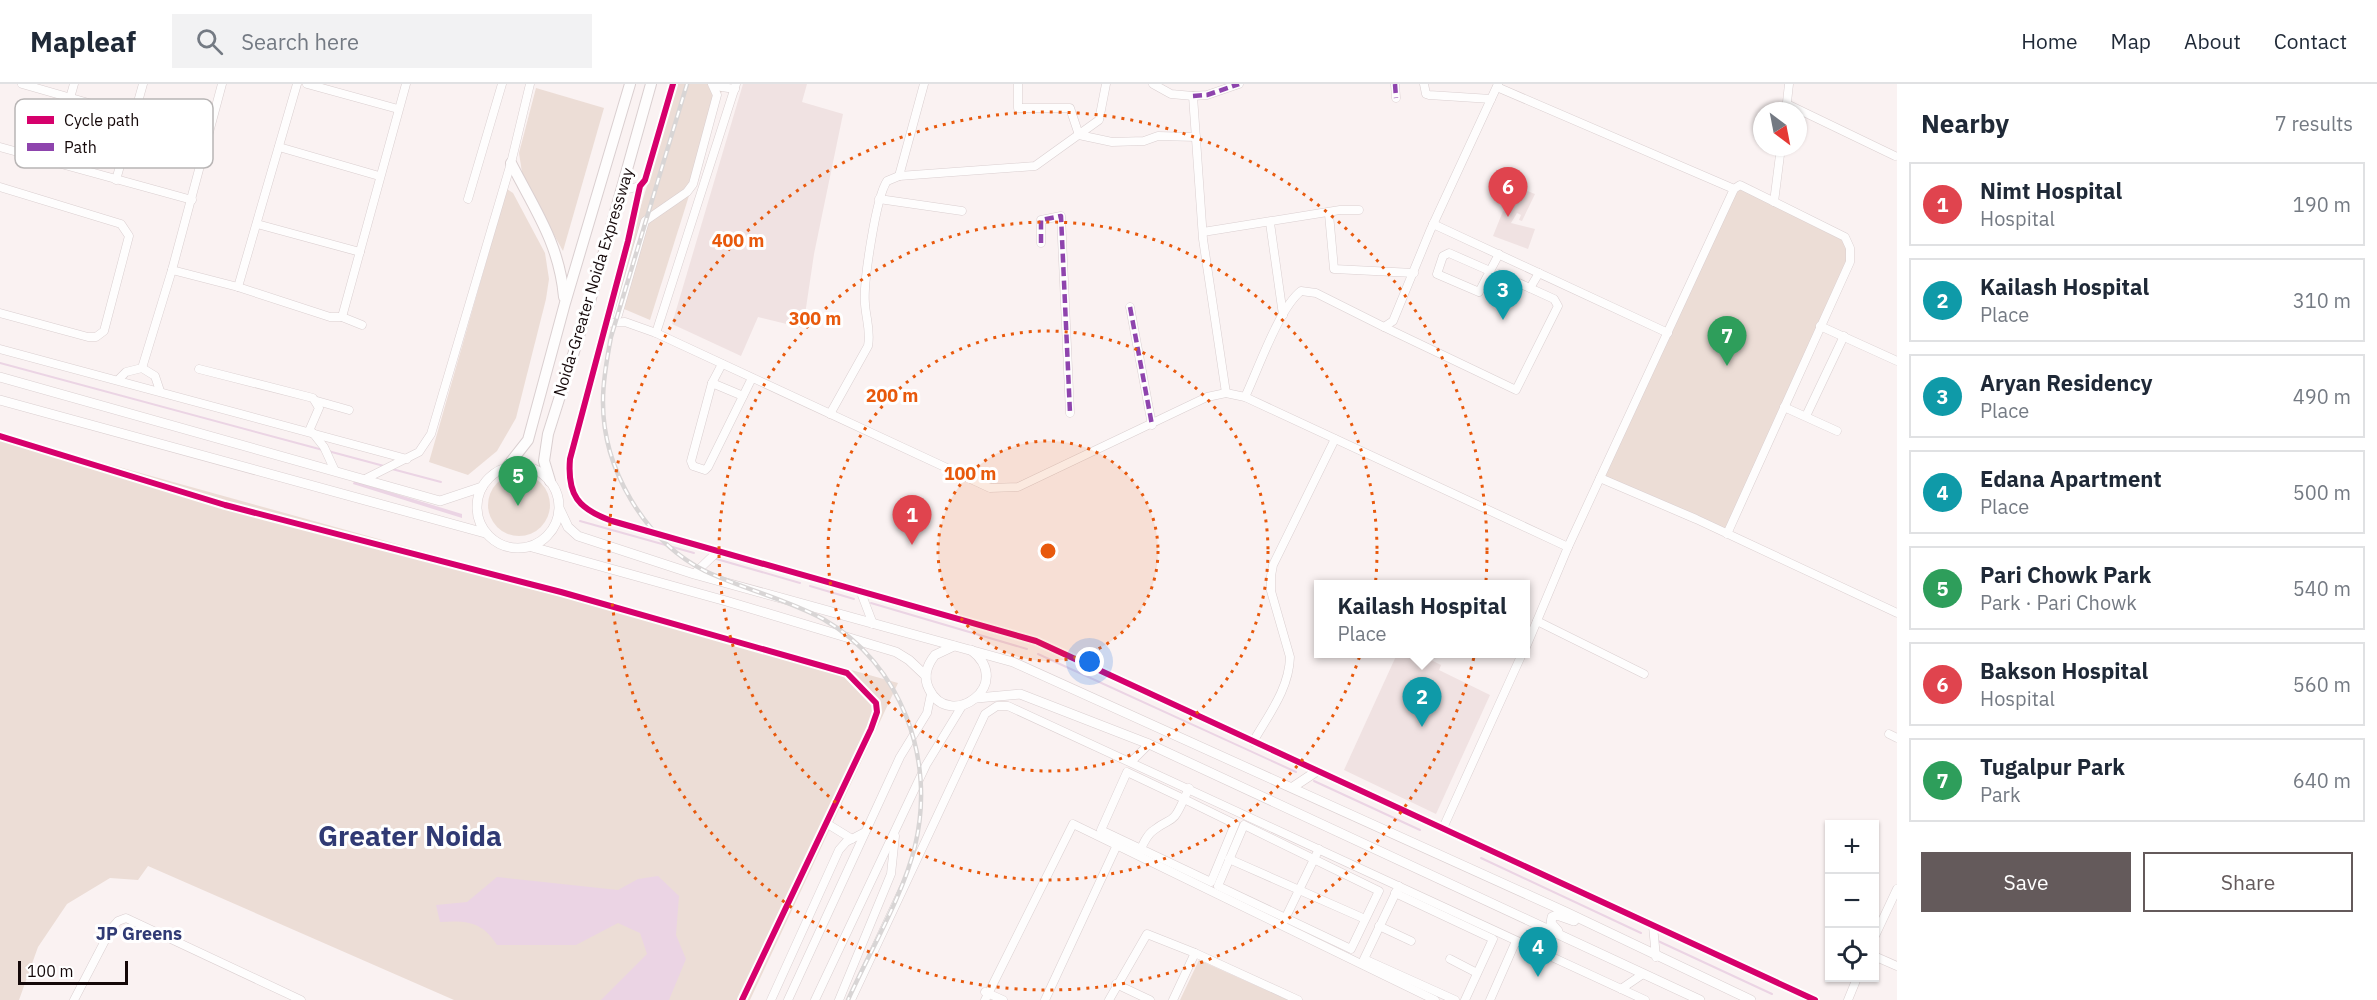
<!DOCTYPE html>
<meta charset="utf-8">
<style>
body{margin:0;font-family:"IBM Plex Sans",sans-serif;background:#f2f2f3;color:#1f2937}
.controls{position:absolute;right:18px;bottom:18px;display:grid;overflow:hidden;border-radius:0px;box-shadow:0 2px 4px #0004}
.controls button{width:54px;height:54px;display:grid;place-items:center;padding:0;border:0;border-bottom:2px solid #e0e1e3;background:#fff;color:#1f2937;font:30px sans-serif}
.compass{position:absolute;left:1753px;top:18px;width:54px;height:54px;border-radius:50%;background:#fff;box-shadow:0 2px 4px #0004;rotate:148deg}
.scale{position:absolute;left:18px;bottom:15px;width:110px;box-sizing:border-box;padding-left:6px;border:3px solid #140809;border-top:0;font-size:16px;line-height:21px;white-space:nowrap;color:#140809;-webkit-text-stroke:4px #fff;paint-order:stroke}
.you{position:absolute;left:1090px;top:578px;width:21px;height:21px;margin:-15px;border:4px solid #fff;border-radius:50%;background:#1a73e8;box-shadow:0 0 0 9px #1a73e833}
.badge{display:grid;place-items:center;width:39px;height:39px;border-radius:50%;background:#645a5b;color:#fff;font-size:20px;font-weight:700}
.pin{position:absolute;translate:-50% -50px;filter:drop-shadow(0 2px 3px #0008)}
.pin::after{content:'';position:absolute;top:32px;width:21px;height:18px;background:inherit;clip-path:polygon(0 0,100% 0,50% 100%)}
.popup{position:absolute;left:1314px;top:496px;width:216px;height:78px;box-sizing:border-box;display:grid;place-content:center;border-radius:0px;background:#fff;filter:drop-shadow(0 2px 4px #0005);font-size:20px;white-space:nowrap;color:#747a83}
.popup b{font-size:22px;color:#1f2937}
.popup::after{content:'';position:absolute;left:50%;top:100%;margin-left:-12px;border:12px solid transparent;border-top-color:#fff}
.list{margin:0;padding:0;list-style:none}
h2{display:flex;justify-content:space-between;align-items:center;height:78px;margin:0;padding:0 24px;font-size:26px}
h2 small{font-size:20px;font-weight:400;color:#747a83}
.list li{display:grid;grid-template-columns:39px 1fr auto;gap:18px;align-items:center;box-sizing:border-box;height:84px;margin:0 12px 12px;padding:0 12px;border:2px solid #e0e1e3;border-radius:0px}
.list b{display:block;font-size:22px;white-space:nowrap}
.list p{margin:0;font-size:20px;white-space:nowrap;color:#747a83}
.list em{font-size:20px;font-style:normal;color:#747a83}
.actions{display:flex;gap:12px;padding:18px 24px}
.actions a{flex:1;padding:14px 0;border:2px solid #645a5b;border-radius:0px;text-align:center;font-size:21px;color:#645a5b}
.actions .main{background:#645a5b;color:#fff}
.icon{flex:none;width:33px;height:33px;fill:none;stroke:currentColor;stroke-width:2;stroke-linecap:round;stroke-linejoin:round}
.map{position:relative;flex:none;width:1897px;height:916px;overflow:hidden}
header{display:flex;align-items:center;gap:36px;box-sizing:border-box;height:84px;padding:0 30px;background:#fff;border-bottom:2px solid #e0e1e3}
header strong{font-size:28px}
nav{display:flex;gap:33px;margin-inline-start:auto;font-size:21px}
.search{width:420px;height:54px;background:#f2f2f3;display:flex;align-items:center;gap:15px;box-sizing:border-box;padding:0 21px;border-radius:0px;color:#747a83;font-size:22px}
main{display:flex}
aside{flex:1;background:#fff}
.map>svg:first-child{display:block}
</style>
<header>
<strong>Mapleaf</strong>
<div class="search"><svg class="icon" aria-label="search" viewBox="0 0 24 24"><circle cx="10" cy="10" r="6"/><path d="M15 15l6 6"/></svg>Search here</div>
<nav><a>Home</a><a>Map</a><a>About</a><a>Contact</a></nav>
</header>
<main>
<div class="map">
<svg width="1897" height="916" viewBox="0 0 1897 916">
<rect width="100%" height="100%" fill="#faf2f2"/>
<!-- built -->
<g fill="#f0e2e2">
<path d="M743,0H807L802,18L843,30L814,170L803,244L758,233L741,272L672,240Z"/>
<path d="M1517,103L1535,110L1522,137L1519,136L1521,131L1517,129L1511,139L1535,145L1528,165L1493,152L1503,127L1506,128L1509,119L1516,121L1519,112L1514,109Z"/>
<path d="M1397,570H1419L1441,581L1439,586L1490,611L1436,730L1344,686Z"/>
</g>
<!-- green -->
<g fill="#ecddd6">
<path d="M678,0H724L650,236L617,222L614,210Z"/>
<path d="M536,4L604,24L563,167L523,95L519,69Z"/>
<path d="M1737,102L1845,153L1850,178L1727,450L1600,394Z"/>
<path d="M507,105L513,109L545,169L549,195L546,215L516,334L497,367L468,391L429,378Z"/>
<path d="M0,350L898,599L750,916H454L148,782L138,796L110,794L67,820L38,863L19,916H0Z"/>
<circle cx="519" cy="421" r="31"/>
<path d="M1199,876L1288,916H1180Z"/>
</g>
<!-- water -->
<g fill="#ebd4e4">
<path d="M354,397L462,430V434L353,400Z"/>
<path d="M658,792L679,812L676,851L686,875L669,916H601L647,870L640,849L618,839L576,861H497C483,838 467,836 440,838L436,821L467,818L497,793L618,806L638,795Z"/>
</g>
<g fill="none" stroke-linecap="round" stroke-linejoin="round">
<!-- stream -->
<g stroke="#ebd4e4" stroke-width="2">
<path d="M0,279L323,366"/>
<path d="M328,367L384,382"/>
<path d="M392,385L441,398"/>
<path d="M580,437L694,469"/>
<path d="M713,474L800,499"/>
<path d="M810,502L854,515"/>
<path d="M871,519L1027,565"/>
<path d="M1038,570L1296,688"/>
<path d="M1314,697L1420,746"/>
<path d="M1481,774L1641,849"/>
<path d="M1658,857L1772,910"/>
</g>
<defs>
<g id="minor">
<path d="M22,0L134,32"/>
<path d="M307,0L398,25"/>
<path d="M673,0L645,96L640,102L628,157L570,375C567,411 578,425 612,437L1036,557L1815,916"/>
<path d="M1018,0V24H1070L1079,51L1112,58L1144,57L1158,52L1196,53"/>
<path d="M1153,0L1171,10L1193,12L1203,155L1226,309"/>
<path d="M1395,0L1396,14"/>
<path d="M1424,0L1426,10L1429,11L1491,15"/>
<path d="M715,2L735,5"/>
<path d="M1497,3L1734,105"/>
<path d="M1193,12L1207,11L1239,0"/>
<path d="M70,14L74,0"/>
<path d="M1787,20L1895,72"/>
<path d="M1786,27L1789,0"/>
<path d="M0,63L192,116"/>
<path d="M279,63L379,92"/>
<path d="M899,92L924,0"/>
<path d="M116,96L143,0"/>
<path d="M0,103L121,140L129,152L104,247L96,253H88L0,229"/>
<path d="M621,107L640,102"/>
<path d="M468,115L502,0"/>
<path d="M879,115L962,127"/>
<path d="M1774,118L1781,63"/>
<path d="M1329,130L1334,185L1414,189"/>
<path d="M1270,139L1283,231"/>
<path d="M257,140L360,168"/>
<path d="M1433,140L1668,249"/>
<path d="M1203,148L1340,126H1359"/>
<path d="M1041,159V136L1061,132L1070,329"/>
<path d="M1449,169L1490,187L1479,208L1437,190L1443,172Z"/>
<path d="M172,186L238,203L330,233H342L406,0"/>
<path d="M1490,187L1499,170"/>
<path d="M238,203L297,0"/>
<path d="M1530,204L1539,189"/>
<path d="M1130,223L1152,341"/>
<path d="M618,231L645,137L687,108L693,100L717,11L712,0"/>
<path d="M342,233L362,241"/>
<path d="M607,239L625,238L656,249L990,404L1018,403L1207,313L1226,309L1245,313L1568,463"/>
<path d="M1820,242L1897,277"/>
<path d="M1384,243L1516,306L1558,222L1554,215L1499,190"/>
<path d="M656,249L736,0"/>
<path d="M0,265L407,375"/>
<path d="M722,280L712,299L691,377L693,382L705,386L708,383L752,294"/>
<path d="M142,284L172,186L222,0"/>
<path d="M199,285L313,314L319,324L309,347"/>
<path d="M118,296L126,288L142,284L155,292L160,307"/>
<path d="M712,299L743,312"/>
<path d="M1245,313C1258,286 1279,224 1301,207L1316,209L1384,243L1393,237L1430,147L1498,0"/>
<path d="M317,317L349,326"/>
<path d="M1784,323L1837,347"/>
<path d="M830,330L868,262C871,247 866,235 865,220C863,199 876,113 887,97L899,92L1035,82L1099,36L1106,0"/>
<path d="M1806,332L1844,252"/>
<path d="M313,349L324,363L335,387"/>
<path d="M0,352L225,421L561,508L847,589L876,619L877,628L871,645L742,916"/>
<path d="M367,394L419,368L431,350L511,79L530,0"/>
<path d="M1600,394L1696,435L1897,529"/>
<path d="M694,490L718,467"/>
<path d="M860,506L873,540"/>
<path d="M1537,537L1644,590"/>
<path d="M1526,563L1568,463L1734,105L1740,101L1845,153L1850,164V178L1727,450"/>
<path d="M1889,650L1897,654"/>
<path d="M1253,658C1269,630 1289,605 1290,573L1271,507V492L1273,481L1335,355"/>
<path d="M1132,677L1149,660"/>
<path d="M826,739L852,755"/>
<path d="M1244,741L1379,807L1351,865L1218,802Z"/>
<path d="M1443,744L1522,570"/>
<path d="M1138,771C1142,763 1146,751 1154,746C1172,732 1172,742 1184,715L1127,688L1101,746L1211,798L1235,740L1184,715L1189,704"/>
<path d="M1229,775L1365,835"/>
<path d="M1399,802L1364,875L1455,916"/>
<path d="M1395,809L1493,855L1465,916"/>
<path d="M1283,839L1319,765"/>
<path d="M1379,842L1411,857"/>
<path d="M1653,842L1656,873"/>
<path d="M1874,854L1897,805"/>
<path d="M1874,872L1897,882"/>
<path d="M1450,875L1477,889"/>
<path d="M1116,900L1150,916"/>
<path d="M1621,905L1643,890"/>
<path d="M985,908L1003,916"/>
<path d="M74,916L111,845L118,837L126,834L301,916"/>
<path d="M771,916L839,766L846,758L865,748"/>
<path d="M788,916L900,673L927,629L931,610"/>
<path d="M815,916L926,681L962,622"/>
<path d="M839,916L891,790L895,752"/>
<path d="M851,916L985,630L997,622H1008L1645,916"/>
<path d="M985,916L1073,740L1435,916"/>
<path d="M1045,916L1117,761"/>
<path d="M1109,916L1147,850L1195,869L1298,916"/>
<path d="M1173,916L1195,869"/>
<path d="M1490,916L1516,857"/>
<path d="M1848,916L1857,894"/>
</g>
<g id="major">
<path d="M0,293L440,417L482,403"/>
<path d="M0,316L485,449"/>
<circle cx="518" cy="423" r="41"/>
<path d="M560,426L568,443L578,452L694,490L1013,578L1566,828L1751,916"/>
<path d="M532,463L726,517L896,568L909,576L926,592"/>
<path d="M954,562L935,571C927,581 923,593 929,605C950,648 1016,600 971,566"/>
<path d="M977,614L1020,610L1149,660L1700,916"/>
<path d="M1293,703L1317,687"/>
<path d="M1558,847L1551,839L1552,833L1557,831L1574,837"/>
</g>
<g id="highway">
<path d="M511,79C535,126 559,159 564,213"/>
<path d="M506,384L528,356L565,219L630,0"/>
<path d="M550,397L544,377L548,350L591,214L651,0"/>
</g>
</defs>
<!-- minor casing -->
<use href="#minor" stroke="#dacfd0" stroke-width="9"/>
<!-- major casing -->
<use href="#major" stroke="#dacfd0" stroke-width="10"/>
<!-- highway casing -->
<use href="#highway" stroke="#dacfd0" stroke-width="12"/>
<!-- minor -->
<use href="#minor" stroke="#fefdfd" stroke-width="8"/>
<!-- major -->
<use href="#major" stroke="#fefdfd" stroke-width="9"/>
<!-- highway -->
<use href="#highway" stroke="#fefdfd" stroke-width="10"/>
<defs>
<path id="rail" d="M687,0L611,253C607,274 603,295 603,316C602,384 644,456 705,487C743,505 786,515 823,535C902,580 936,676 915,762C903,812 869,869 848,916"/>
</defs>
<!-- rail casing -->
<use href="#rail" stroke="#d8d5d5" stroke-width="4.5"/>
<!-- rail -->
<use href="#rail" stroke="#fff" stroke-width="2" stroke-dasharray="7" stroke-linecap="butt"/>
<!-- quiet -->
<g stroke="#8e44ad" stroke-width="4.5" stroke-dasharray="9 4.5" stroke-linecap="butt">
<path d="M1395,0L1396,14"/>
<path d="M1193,12L1207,11L1239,0"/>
<path d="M1041,159V136L1061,132L1070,329"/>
<path d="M1130,223L1152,341"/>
</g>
<defs>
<g id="cycleway">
<path d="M673,0L645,96L640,102L628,157L570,375C567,411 578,425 612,437L1036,557L1815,916"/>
<path d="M0,352L225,421L561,508L847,589L876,619L877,628L871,645L742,916"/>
</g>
</defs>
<!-- cycleway casing -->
<use href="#cycleway" stroke="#fff" stroke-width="10"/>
<!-- cycleway -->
<use href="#cycleway" stroke="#d6006c" stroke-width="6"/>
</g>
<!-- distance rings -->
<circle cx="1048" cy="467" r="110" fill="#e8590c" fill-opacity=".12"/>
<g fill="none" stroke="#e8590c" stroke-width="3" stroke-dasharray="3 6">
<circle cx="1048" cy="467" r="110"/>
<circle cx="1048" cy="467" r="220"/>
<circle cx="1048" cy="467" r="329"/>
<circle cx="1048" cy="467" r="439"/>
</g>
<g text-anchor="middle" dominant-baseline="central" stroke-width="6" stroke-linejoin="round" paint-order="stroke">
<!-- street labels -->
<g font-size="16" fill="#140809" stroke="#fff">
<text transform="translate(593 198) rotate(-73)">Noida-Greater Noida Expressway</text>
</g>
<!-- neighbourhood labels -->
<g font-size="18" font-weight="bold" fill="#303a74" stroke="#fff">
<text x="139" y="849">JP Greens</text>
</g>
<!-- town labels -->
<g font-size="28" font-weight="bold" fill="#303a74" stroke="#fff">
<text x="410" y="751">Greater Noida</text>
</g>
</g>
<!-- legend -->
<rect x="15" y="15" width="198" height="69" rx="9" fill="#fff" stroke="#b8b5b5" stroke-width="1.5"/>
<rect x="27" y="32" width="27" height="8" fill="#d6006c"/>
<rect x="27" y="59" width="27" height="8" fill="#8e44ad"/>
<g font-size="16" fill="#140809">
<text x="64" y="42">Cycle path</text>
<text x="64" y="69">Path</text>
</g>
<circle cx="1048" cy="467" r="9" fill="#e8590c" stroke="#fff" stroke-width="3"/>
<g font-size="18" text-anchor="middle" font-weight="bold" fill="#e8590c" stroke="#fff" stroke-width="6" stroke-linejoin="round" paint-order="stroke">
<text x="738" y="163">400 m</text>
<text x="815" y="241">300 m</text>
<text x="892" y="318">200 m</text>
<text x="970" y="396">100 m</text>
</g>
</svg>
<div class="controls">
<button>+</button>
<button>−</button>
<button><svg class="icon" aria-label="locate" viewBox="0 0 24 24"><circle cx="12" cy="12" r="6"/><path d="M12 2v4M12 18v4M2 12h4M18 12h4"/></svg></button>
</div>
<svg class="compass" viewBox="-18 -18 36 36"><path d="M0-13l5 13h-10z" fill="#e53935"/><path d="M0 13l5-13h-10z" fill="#747a83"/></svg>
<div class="scale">100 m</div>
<div class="you"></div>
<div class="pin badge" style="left:912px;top:461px;background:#e0444e">1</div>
<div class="pin badge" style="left:1422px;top:643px;background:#0f9aa8">2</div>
<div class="popup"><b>Kailash Hospital</b>Place</div>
<div class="pin badge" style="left:1503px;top:236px;background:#0f9aa8">3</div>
<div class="pin badge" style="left:1538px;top:893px;background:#0f9aa8">4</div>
<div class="pin badge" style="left:518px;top:422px;background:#2e9e5b">5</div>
<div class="pin badge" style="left:1508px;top:133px;background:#e0444e">6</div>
<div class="pin badge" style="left:1727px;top:282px;background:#2e9e5b">7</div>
</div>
<aside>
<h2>Nearby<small>7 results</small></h2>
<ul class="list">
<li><span class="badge" style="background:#e0444e">1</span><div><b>Nimt Hospital</b><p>Hospital</p></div><em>190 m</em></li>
<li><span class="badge" style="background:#0f9aa8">2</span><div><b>Kailash Hospital</b><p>Place</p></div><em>310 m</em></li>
<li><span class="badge" style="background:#0f9aa8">3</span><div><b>Aryan Residency</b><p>Place</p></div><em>490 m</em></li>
<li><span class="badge" style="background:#0f9aa8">4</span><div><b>Edana Apartment</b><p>Place</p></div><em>500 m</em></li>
<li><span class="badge" style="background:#2e9e5b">5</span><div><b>Pari Chowk Park</b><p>Park · Pari Chowk</p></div><em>540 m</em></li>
<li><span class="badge" style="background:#e0444e">6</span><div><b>Bakson Hospital</b><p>Hospital</p></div><em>560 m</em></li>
<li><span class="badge" style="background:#2e9e5b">7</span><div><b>Tugalpur Park</b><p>Park</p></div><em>640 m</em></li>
</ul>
<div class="actions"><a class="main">Save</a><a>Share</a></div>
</aside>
</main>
